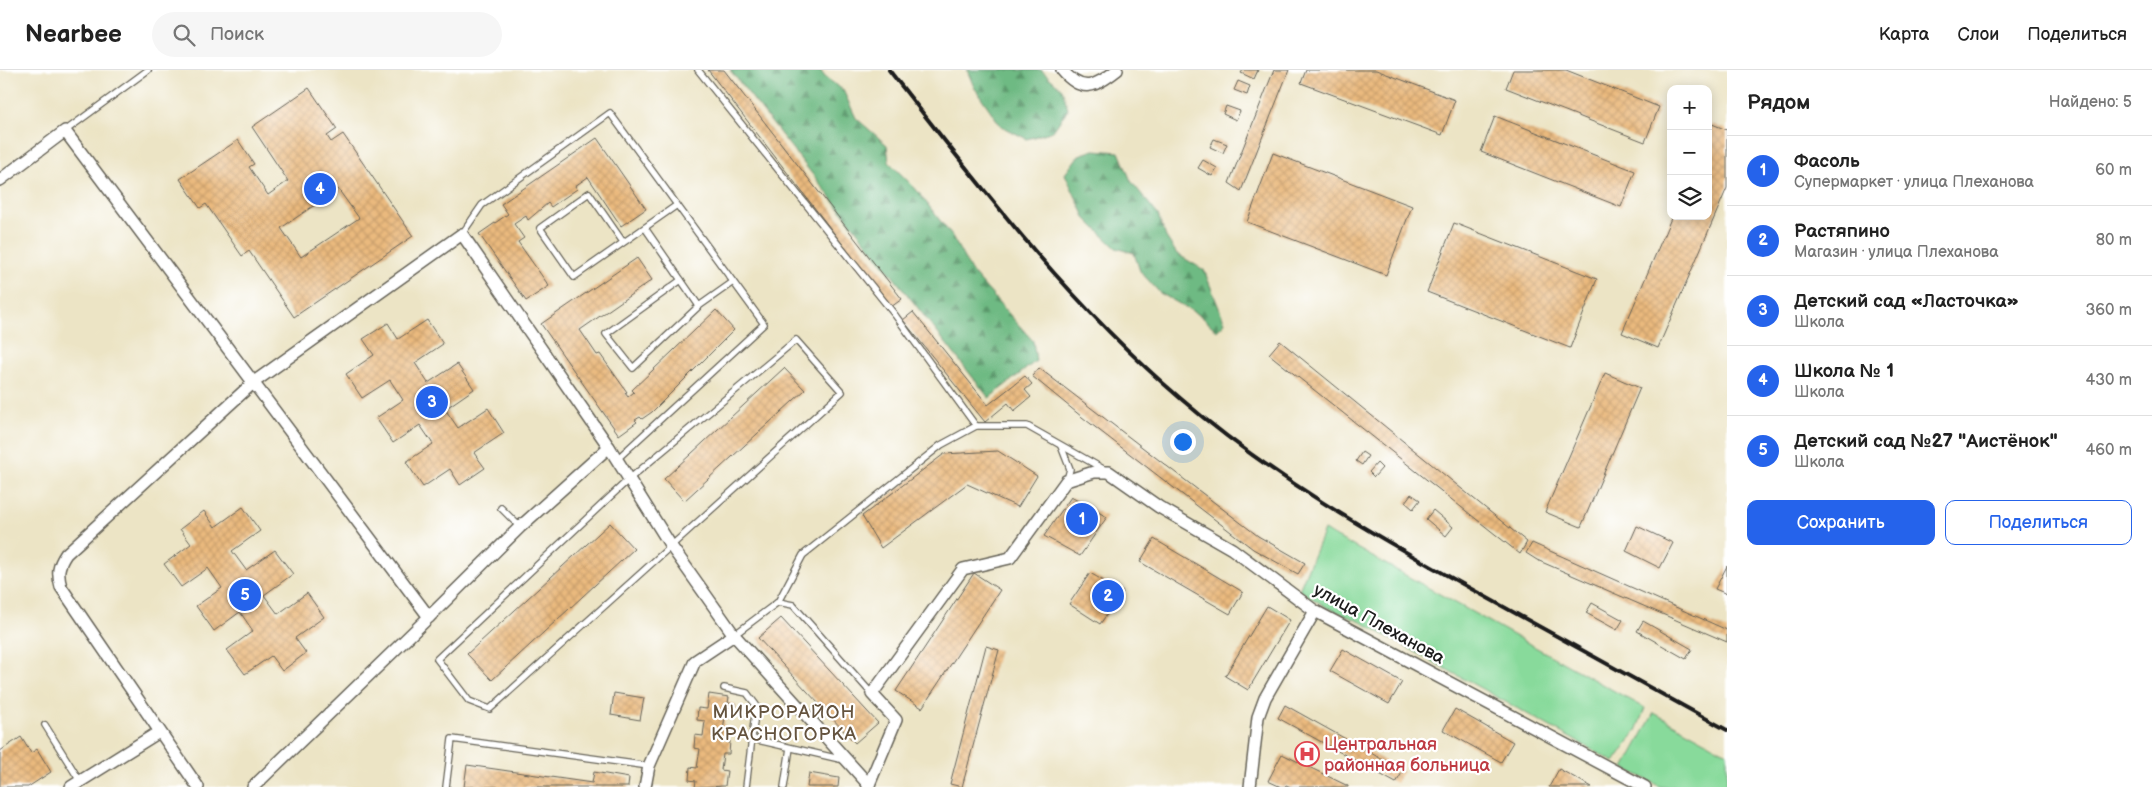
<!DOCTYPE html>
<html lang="ru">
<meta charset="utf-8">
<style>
body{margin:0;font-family:"Balsamiq Sans",sans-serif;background:#f6f6f6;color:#222}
.controls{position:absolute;right:15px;top:15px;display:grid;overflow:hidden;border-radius:10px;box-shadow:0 2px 12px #0003}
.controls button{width:45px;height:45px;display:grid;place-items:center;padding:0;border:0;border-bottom:1px solid #e0e0e0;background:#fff;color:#222;font:25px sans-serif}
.you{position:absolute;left:1182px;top:371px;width:18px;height:18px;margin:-12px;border:4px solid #fff;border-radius:50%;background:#1a73e8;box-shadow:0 0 0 8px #1a73e833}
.badge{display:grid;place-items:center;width:32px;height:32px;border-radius:50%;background:#2563eb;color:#fff;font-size:16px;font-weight:700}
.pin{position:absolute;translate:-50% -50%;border:2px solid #fff;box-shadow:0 1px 5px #0006}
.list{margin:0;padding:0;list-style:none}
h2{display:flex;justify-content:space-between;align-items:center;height:65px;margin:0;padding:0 20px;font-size:21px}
h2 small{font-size:16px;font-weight:400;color:#767676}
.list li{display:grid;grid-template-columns:32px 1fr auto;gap:15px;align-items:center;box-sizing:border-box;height:70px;padding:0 20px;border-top:1px solid #e0e0e0}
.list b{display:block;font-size:19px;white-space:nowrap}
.list p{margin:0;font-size:16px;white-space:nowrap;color:#767676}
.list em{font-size:16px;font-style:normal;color:#767676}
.actions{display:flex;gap:10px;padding:15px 20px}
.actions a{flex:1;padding:11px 0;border:1px solid #2563eb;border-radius:10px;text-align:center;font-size:18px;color:#2563eb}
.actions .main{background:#2563eb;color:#fff}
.icon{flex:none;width:28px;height:28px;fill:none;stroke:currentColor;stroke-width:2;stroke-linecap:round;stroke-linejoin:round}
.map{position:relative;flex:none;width:1727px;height:717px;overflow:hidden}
header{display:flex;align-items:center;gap:30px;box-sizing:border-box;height:70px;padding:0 25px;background:#fff;border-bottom:1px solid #e0e0e0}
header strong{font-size:24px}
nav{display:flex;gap:28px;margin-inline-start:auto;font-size:18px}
.search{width:350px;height:45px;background:#f6f6f6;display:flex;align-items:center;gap:12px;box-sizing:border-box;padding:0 18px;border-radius:28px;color:#767676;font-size:19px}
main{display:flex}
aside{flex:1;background:#fff}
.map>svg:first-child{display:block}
</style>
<header>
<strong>Nearbee</strong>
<div class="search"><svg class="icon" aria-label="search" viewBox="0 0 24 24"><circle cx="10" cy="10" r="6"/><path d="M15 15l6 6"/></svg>Поиск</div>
<nav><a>Карта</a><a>Слои</a><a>Поделиться</a></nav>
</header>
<main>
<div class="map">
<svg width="1727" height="717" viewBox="0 0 1727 717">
<defs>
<pattern id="forest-firs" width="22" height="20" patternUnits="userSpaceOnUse" patternTransform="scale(1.25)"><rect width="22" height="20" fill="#6eba83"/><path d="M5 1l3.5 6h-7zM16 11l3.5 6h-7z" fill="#5a966a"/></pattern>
<pattern id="building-cross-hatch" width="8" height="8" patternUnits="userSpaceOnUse" patternTransform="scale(1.25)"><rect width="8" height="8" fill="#eab97e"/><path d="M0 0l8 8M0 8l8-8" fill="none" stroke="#c89e6c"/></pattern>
</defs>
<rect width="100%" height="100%" fill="#fff"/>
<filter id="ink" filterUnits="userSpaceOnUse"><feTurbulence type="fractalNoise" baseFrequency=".02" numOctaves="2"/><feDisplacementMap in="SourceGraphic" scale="10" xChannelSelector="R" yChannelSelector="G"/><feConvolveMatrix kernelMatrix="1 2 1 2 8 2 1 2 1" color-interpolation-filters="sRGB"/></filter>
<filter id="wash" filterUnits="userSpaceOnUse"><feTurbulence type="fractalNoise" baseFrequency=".0096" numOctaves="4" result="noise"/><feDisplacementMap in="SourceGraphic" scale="20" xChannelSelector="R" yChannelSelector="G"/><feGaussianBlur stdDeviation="1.12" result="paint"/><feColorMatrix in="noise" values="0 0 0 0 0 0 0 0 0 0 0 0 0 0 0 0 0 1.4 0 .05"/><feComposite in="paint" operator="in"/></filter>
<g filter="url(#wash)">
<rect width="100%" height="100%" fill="#ece4c5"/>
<!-- forest -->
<g fill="url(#forest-firs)" stroke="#456b50">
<path d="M730,0H820L825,7L843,20L856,48L887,75L889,92L915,118L952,166L971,201L1033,271L1036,291L989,328Z"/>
<path d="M967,0H1041L1062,19L1068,39L1053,61L1027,69L1001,56L974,17Z"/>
<path d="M1094,80L1119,82L1131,111L1158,145L1166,167L1177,184L1204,200L1225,253L1217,261L1201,246L1160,223L1140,201L1134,183L1116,178L1086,149L1065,104L1079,85Z"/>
</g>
<!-- green -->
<g fill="#88da9b" stroke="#527b5c">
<path d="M1324,460L1645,638L1636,661L1614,692L1361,552L1326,537L1299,520Z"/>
<path d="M1654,643L1727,683V717H1661L1624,698Z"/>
</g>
<g id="blocks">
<!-- building -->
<g fill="url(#building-cross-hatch)" fill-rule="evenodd">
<path d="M708,0H724L902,229L891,237Z"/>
<path d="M1243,0H1258L1254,9L1241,3Z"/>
<path d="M1274,0H1289L1241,121L1229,113Z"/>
<path d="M1306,0H1376L1455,30L1442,65L1301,13Z"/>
<path d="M1513,0H1566L1659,37L1645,72L1506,18Z"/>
<path d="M1238,11L1250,16L1247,25L1234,20Z"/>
<path d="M309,18L337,59L327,66L331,72L343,64L413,166L294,247L249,181L242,186L206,134L200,138L180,109L238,70L254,94L249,97L268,125L288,111L252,57ZM338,119L359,148L301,187L281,158Z"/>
<path d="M1226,36L1240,41L1236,50L1223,44Z"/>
<path d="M1495,46L1635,101L1621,137L1481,82Z"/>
<path d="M1712,54L1727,60V118L1658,278L1622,263L1672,146H1708V63Z"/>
<path d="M597,68L646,139L621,156L588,107L575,116L577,119L551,137L548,133L528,150L526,146L514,154L524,168L518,172L549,216L526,231L479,164L508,144L501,134Z"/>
<path d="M1214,69L1227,74L1223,83L1210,77Z"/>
<path d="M1273,83L1412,136L1386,205L1247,152Z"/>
<path d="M1203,90L1217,98L1212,106L1198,98Z"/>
<path d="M1454,153L1597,209L1570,278L1427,222Z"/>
<path d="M637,188L652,210L580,260L597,285L600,284L627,322L625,323L628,327L634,322L632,320L716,240L734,260L652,342L642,349L640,347L635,350L637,352L619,365L541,254Z"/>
<path d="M913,242L988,335L1025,306L1032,314L1025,320L1031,327L1014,341L1008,333L985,352L903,250Z"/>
<path d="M427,250L443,274L415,293L428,313L457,294L474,319L445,339L458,358L488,338L504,363L474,383L485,398L460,415L450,399L423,417L406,392L433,374L420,355L393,373L376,348L403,330L390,310L362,328L346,304L374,285L363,269L388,253L398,269Z"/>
<path d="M1280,271L1527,472L1520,484L1269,284Z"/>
<path d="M784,298L805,320L684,431L664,409Z"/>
<path d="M1039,298L1258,466L1305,493L1298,504L1253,479L1082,347L1032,306Z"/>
<path d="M1605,303L1640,318L1581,457L1545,442Z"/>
<path d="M998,381L1037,406L1018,437L967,414L881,478L862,446L944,384Z"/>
<path d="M1362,382L1368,386L1362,395L1356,391Z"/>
<path d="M1377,393L1382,398L1374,407L1369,402Z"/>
<path d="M1411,424L1420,430L1413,439L1405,432Z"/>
<path d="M1071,427L1107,447L1080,486L1044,466Z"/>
<path d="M243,437L260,461L232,481L246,500L275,480L293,504L264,525L278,544L307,523L324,547L295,568L306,583L282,601L271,586L245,604L227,580L253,561L240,542L214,561L196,536L222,518L208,498L181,517L164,494L191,474L180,459L204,441L215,457Z"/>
<path d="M1433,440L1453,457L1446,466L1426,449Z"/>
<path d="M610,453L634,479L492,610L467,584Z"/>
<path d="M1637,456L1673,473L1660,498L1626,481Z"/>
<path d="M1154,469L1243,522L1230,544L1140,492Z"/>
<path d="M1532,473L1727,560V572L1537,490L1526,483Z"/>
<path d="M1727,496V524L1715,519Z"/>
<path d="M974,503L1000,520L922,638L896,621Z"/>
<path d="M1090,503L1123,522L1100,554L1069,534Z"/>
<path d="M1592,533L1623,550L1617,560L1586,543Z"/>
<path d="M1267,536L1290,550L1248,620L1225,606Z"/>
<path d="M781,548L878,653L855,673L758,568Z"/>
<path d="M1643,551L1692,579L1686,589L1637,561Z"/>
<path d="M986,576L999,580L962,717L950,714Z"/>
<path d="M1343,579L1402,612L1389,634L1330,601Z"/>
<path d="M614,623L644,628L640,650L611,645Z"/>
<path d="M709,624L729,627L728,633L736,634L734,647L725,646L722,670L730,671L729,684H723L721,700L727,701L725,716L695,717L696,711L689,710L690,697L697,698L700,679L694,678L695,665L703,666L705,651L697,650L698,638L707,639Z"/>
<path d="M1285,635L1403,701L1396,713L1278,648Z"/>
<path d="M1455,639L1513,672L1501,692L1443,660Z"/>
<path d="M21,667L31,683L37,679L51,702L28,717H0V681Z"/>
<path d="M1282,684L1348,716V717H1291L1286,715L1285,717H1281L1268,711Z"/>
<path d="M467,695L592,713L594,702L629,708L628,717H464Z"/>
<path d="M1559,699L1592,717H1549Z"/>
<path d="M809,703L839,708L838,717H807Z"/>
</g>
</g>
</g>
<g filter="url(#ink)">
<use href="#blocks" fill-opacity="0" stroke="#656257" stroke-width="1"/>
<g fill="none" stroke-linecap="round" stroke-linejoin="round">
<defs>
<g id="service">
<path d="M698,0L895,245L976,356H1027L1105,400"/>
<path d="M65,61L148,0"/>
<path d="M645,158L699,236L733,212"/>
<path d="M462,164L482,135L610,43L764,254L616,390"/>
<path d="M623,172L589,123L540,158L574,207L677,135"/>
<path d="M681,210L606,264L633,298L699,236"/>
<path d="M796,270L842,322L490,639L469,631L437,589L628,410Z"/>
<path d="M1061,376L1070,399L1067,410"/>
<path d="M501,438L520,457"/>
<path d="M778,532L803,485L941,375L976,356"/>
<path d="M734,565L778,532L793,535L872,624"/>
<path d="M724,618L747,623L756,635L746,717"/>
<path d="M45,655L80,711"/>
<path d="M753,669L844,690"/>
<path d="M446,717L452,669L649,696"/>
<path d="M784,717L790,678"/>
</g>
<g id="minor">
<path d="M1062,0C1082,24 1095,17 1117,0"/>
<path d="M0,110L65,61L429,547L520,457L609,377"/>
<path d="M71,717L159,662"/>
<path d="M198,717L61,517C57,503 58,496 66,484L254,312L462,164L609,377L671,476L734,565L869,715"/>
<path d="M253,717L429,547"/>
<path d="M645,717L649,696L695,591L734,565"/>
<path d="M868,717L896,650L872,624L963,499L1010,488L1066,411L1094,402H1109L1159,437L1232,479L1315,541L1645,717"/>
<path d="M1250,717L1258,647L1265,628L1315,541"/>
</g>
</defs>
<!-- service casing -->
<use href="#service" stroke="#656257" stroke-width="8"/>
<!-- minor casing -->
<use href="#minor" stroke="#656257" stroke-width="14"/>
<!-- service -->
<use href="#service" stroke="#fff" stroke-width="5.5"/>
<!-- minor -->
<use href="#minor" stroke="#fff" stroke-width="11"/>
<!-- rail -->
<path stroke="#1c1c1c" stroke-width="4" d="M889,0C979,115 1069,233 1180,328C1270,406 1372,464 1475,521C1559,568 1643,614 1727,660"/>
</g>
</g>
<!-- icons -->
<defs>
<symbol id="hospital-ring" viewBox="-11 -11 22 22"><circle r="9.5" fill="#fff" stroke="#e0444e" stroke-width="1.5"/><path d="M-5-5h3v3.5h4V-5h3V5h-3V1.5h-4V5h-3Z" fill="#e0444e"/></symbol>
</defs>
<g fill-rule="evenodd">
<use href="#hospital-ring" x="1293" y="670" width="28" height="28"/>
</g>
<g text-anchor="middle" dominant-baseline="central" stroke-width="4.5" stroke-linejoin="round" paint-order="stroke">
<!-- street labels -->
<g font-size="18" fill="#1c1c1c" stroke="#fff">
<text transform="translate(1379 554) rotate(29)">улица Плеханова</text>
</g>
<!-- health labels -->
<g font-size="18" fill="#be3a42" stroke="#fff" text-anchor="start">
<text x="1324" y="674">Центральная<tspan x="1324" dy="21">районная больница</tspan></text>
</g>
<!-- neighbourhood labels -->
<g font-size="19" letter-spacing="1" fill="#64533e" stroke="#fff">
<text x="784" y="642">МИКРОРАЙОН<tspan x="784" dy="22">КРАСНОГОРКА</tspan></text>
</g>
</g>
</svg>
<div class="controls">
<button>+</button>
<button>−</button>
<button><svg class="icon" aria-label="layers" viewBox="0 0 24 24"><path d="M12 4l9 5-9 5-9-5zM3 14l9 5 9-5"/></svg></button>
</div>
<div class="you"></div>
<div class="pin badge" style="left:1082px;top:449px">1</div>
<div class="pin badge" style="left:1108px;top:526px">2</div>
<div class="pin badge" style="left:432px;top:332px">3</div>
<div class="pin badge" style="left:320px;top:119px">4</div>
<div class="pin badge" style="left:245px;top:525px">5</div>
</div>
<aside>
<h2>Рядом<small>Найдено: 5</small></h2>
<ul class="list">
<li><span class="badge">1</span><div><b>Фасоль</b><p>Супермаркет · улица Плеханова</p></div><em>60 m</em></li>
<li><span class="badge">2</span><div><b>Растяпино</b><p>Магазин · улица Плеханова</p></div><em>80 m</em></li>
<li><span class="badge">3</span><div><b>Детский сад «Ласточка»</b><p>Школа</p></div><em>360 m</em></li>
<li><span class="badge">4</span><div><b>Школа № 1</b><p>Школа</p></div><em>430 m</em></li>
<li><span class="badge">5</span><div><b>Детский сад №27 &quot;Аистёнок&quot;</b><p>Школа</p></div><em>460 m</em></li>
</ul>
<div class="actions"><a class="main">Сохранить</a><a>Поделиться</a></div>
</aside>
</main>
